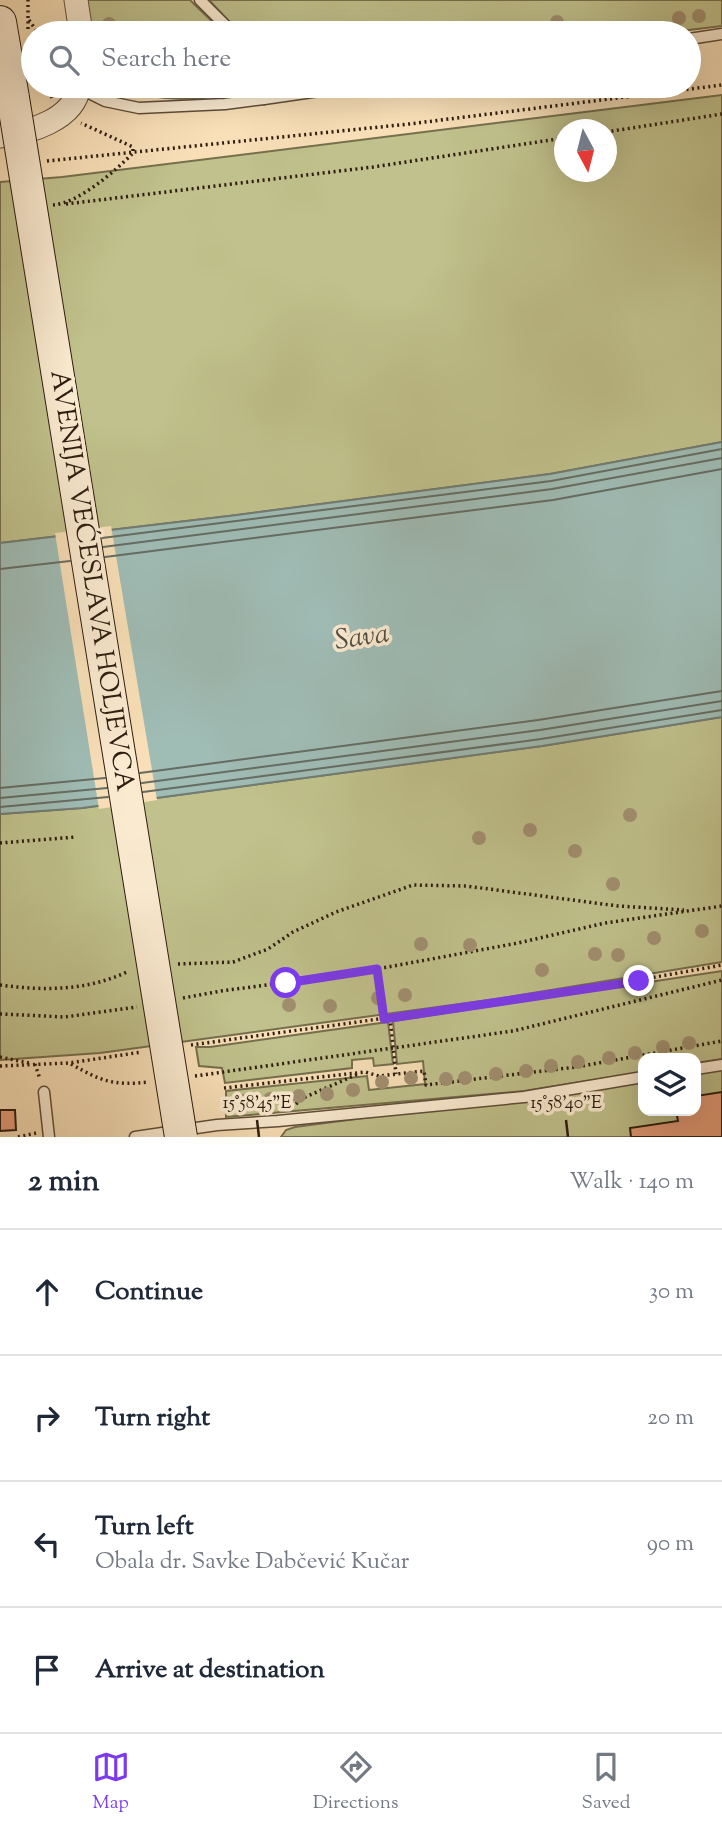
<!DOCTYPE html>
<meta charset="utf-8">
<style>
body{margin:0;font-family:"Sorts Mill Goudy",serif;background:#f2f2f3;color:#1f2937}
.controls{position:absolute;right:21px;bottom:21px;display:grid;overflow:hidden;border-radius:14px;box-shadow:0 7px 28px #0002}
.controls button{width:63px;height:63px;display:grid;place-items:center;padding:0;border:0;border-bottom:2px solid #e0e1e3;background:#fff;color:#1f2937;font:35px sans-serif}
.compass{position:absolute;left:554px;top:119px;width:63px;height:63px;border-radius:50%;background:#fff;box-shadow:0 7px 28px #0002;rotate:173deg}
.stop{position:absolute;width:21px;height:21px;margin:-16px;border:5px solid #7c3aed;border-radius:50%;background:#fff}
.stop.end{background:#7c3aed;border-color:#fff;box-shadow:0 2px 7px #0008}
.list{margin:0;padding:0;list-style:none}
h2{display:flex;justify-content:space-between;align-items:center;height:91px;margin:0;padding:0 28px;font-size:30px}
h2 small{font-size:23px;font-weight:400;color:#747a83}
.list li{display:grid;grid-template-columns:46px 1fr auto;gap:21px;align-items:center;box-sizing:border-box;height:126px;padding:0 28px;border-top:2px solid #e0e1e3}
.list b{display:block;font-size:26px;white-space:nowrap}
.list p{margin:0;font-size:23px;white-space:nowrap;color:#747a83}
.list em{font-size:23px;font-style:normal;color:#747a83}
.icon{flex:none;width:38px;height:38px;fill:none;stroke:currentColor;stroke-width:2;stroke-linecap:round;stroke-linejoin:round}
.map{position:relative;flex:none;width:722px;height:1137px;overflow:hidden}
.search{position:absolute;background:#fff;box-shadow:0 7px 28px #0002;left:21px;right:21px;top:21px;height:77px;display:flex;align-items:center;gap:18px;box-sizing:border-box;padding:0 24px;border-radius:38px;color:#747a83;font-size:26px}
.sheet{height:595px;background:#fff}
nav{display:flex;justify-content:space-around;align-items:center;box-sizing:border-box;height:98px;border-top:2px solid #e0e1e3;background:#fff;font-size:19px;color:#747a83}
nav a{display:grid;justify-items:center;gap:4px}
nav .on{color:#7c3aed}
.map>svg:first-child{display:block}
</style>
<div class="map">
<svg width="722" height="1137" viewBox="0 0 722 1137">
<rect width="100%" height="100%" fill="#f8dfb7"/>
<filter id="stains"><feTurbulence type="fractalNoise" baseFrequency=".00286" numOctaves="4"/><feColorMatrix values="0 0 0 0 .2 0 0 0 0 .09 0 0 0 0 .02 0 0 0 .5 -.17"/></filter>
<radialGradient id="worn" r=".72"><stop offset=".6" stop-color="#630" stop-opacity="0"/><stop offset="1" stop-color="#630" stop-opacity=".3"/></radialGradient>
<!-- green -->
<g fill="#c0c18c" stroke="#766f4e" stroke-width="2" fill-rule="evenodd">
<path d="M83,0H190L224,33H88Z"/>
<path d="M209,0H722V26L664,33H240Z"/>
<path d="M96,86H235C209,111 129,93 96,86Z"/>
<path d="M722,95V442L550,474L229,516L0,543V182L62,177ZM564,130H606V172H564Z"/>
<path d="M722,717V962L496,999L100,1053L0,1060V814L82,808L542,746Z"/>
<path d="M722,971V1059L696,1063V1058H643V1072L524,1091L226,1117V1091L367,1076L369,1090L425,1084L423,1061L397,1064L393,1021Z"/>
<path d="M388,1022L393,1064L374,1066L373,1058L352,1060V1068L225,1083L222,1068L199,1066L196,1047H210Z"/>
<path d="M722,1065V1137H281L286,1130L295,1127L524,1097L643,1077V1111H696V1069Z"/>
</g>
<!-- water -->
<path fill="#9fbcb5" stroke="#717c73" stroke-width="2" d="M722,442V717L542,746L82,808L0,814V543L229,516L550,474Z"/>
<!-- pier -->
<path fill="#f8dfb7" d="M111,526L157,800L99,809L55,533Z"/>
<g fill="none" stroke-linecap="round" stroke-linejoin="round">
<!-- shore -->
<g stroke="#666c62" stroke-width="2">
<path d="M102,538L551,481L722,449"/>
<path d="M103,547L552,489L722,458"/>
<path d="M105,557L553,500L722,469"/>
<path d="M0,569L70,561"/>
<path d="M140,773L538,720L722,691"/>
<path d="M142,783L540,730L722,701"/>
<path d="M0,788L105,778"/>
<path d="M143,792L541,739L722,710"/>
<path d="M0,798L107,788"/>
<path d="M0,807L108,797"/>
</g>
</g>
<!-- building -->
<g fill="#e89f7c" stroke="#2d1d10" stroke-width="2">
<path d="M722,1092V1137H631L630,1128L678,1121L676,1111H696V1096Z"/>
<path d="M0,1110H15L16,1130L0,1131Z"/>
</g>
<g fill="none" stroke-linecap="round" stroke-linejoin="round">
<defs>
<g id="lane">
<path d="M200,0L233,33"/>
<path d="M689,39L722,34"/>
<path d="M78,94L89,93L105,101L139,108L225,104L264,99L260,86"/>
<path d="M264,99L354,86"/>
<path d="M696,1069L722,1065"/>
<path d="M44,1092L49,1137"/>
<path d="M135,1137L217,1125L278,1121L524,1097L643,1077"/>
</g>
<g id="street">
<path d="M76,0L81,33"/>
<path d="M0,136C28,133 75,120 79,86"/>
</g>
<path id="secondary" d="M0,22L13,98"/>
</defs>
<!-- lane casing -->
<use href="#lane" stroke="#604e3a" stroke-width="13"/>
<!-- street casing -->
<use href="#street" stroke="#604e3a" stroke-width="25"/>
<!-- secondary casing -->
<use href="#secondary" stroke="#2d1d10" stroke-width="34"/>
<!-- path -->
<g stroke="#2d1d10" stroke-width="3.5" stroke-dasharray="2 3.5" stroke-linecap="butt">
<path d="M29,20L38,33"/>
<path d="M28,29V0"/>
<path d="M49,86L52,98"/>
<path d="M606,132L722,114"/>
<path d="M47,161L409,124L722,85"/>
<path d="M66,204L373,167L564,138"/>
<path d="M53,205C79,203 115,171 133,153V147L81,123"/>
<path d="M0,843L76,837"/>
<path d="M178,964L233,962L268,949L293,932L336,912L413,885L466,886L618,906L684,910"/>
<path d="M377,969L384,1019"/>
<path d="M0,985C45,991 87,991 129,971"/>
<path d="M183,998L221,991L350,974L518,943L605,923L722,906"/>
<path d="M0,1014L65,1017L137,1007"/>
<path d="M390,1018L396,1074"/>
<path d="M191,1045C368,1020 546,998 722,965"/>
<path d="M0,1057L29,1063"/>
<path d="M35,1064L40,1079"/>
<path d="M71,1064C101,1081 113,1086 149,1082"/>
<path d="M0,1066L69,1063L142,1052"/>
<path d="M195,1076L513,1031L722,980"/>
<path d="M224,1088L365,1072L379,1076L424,1071L426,1085L576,1067L722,1041"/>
<path d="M296,1104L303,1098L358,1074"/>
<path d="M18,1137L36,1133"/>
</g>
<!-- lane -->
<use href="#lane" stroke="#faead0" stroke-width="10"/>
<!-- street -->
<use href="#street" stroke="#faead0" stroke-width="23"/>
<!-- secondary -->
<use href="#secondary" stroke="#faead0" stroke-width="32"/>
<defs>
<path id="secondary-bridge" d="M13,98L181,1137"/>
</defs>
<!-- secondary-bridge casing -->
<use href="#secondary-bridge" stroke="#2d1d10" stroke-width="34" stroke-linecap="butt"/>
<!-- secondary-bridge -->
<use href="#secondary-bridge" stroke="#faead0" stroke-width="32"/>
</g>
<!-- trees -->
<g fill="#a18f70">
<circle cx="699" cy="16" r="7"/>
<circle cx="679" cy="18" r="7"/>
<circle cx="557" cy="22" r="7"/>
<circle cx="109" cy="24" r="7"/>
<circle cx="630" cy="815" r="7"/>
<circle cx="530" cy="830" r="7"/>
<circle cx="479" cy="838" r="7"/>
<circle cx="575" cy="851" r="7"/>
<circle cx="613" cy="884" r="7"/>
<circle cx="702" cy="931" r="7"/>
<circle cx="654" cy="938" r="7"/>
<circle cx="421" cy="944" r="7"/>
<circle cx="470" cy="945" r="7"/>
<circle cx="595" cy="954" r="7"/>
<circle cx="618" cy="955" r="7"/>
<circle cx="542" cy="970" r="7"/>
<circle cx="405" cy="995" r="7"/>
<circle cx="378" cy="998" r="7"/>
<circle cx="289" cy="1005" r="7"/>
<circle cx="330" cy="1006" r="7"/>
<circle cx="689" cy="1043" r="7"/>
<circle cx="663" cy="1047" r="7"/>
<circle cx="635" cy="1053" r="7"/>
<circle cx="609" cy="1058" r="7"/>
<circle cx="578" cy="1062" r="7"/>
<circle cx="551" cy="1066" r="7"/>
<circle cx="526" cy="1071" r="7"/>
<circle cx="496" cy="1074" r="7"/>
<circle cx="411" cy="1078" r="7"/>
<circle cx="465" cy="1078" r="7"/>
<circle cx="446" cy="1079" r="7"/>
<circle cx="382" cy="1082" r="7"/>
<circle cx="353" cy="1090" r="7"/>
<circle cx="327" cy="1094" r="7"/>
<circle cx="299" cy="1096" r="7"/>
<circle cx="270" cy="1099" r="7"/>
<circle cx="243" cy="1101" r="7"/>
</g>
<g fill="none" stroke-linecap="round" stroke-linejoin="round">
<!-- route -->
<path stroke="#7c3aed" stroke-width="9" d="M286,983L377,969L384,1019L639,981"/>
</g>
<!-- ticks -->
<path fill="none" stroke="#2d1d10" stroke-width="2.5" d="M257,1120L259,1137M566,1120L568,1137"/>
<g text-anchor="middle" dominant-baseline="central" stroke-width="7" stroke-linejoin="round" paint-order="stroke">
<!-- street labels -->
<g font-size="26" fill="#2d1d10" stroke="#faead0">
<text transform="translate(91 581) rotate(81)">AVENIJA VEĆESLAVA HOLJEVCA</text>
</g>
<!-- water labels -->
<g font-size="28" font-style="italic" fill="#4f4d42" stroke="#faead0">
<text transform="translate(362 638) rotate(-8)">Sava</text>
</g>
</g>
<g font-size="18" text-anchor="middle" fill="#2d1d10" stroke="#faead0" stroke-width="7" stroke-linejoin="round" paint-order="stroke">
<text x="257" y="1108">15°58'45"E</text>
<text x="566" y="1108">15°58'40"E</text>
</g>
<rect width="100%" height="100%" filter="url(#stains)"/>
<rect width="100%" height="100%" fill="url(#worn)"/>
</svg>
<div class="controls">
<button><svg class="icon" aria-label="layers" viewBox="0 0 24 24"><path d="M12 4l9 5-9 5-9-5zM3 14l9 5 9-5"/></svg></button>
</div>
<svg class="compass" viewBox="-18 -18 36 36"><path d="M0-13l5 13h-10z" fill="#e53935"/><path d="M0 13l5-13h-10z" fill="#747a83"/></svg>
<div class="stop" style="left:286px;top:983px"></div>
<div class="stop end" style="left:639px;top:981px"></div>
<div class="search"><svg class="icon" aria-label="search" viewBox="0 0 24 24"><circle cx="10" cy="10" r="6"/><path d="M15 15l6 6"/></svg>Search here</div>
</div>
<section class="sheet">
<h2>2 min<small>Walk · 140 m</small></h2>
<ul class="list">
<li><svg class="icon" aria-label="ahead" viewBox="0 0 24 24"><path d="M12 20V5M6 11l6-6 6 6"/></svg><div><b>Continue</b></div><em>30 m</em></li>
<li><svg class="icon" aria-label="right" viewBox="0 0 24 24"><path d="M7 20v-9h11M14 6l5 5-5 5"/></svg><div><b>Turn right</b></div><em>20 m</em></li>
<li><svg class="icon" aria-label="left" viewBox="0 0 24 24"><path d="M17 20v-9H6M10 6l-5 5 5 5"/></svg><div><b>Turn left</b><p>Obala dr. Savke Dabčević Kučar</p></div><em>90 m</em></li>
<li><svg class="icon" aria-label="arrive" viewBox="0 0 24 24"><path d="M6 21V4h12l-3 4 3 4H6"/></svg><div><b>Arrive at destination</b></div></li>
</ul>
</section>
<nav>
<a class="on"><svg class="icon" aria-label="map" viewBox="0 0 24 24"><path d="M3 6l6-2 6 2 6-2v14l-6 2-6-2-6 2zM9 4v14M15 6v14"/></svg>Map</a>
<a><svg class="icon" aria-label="directions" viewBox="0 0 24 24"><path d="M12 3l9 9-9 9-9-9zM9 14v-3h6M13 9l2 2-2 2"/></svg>Directions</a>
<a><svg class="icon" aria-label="saved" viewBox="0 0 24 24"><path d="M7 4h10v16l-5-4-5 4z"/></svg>Saved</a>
</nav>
